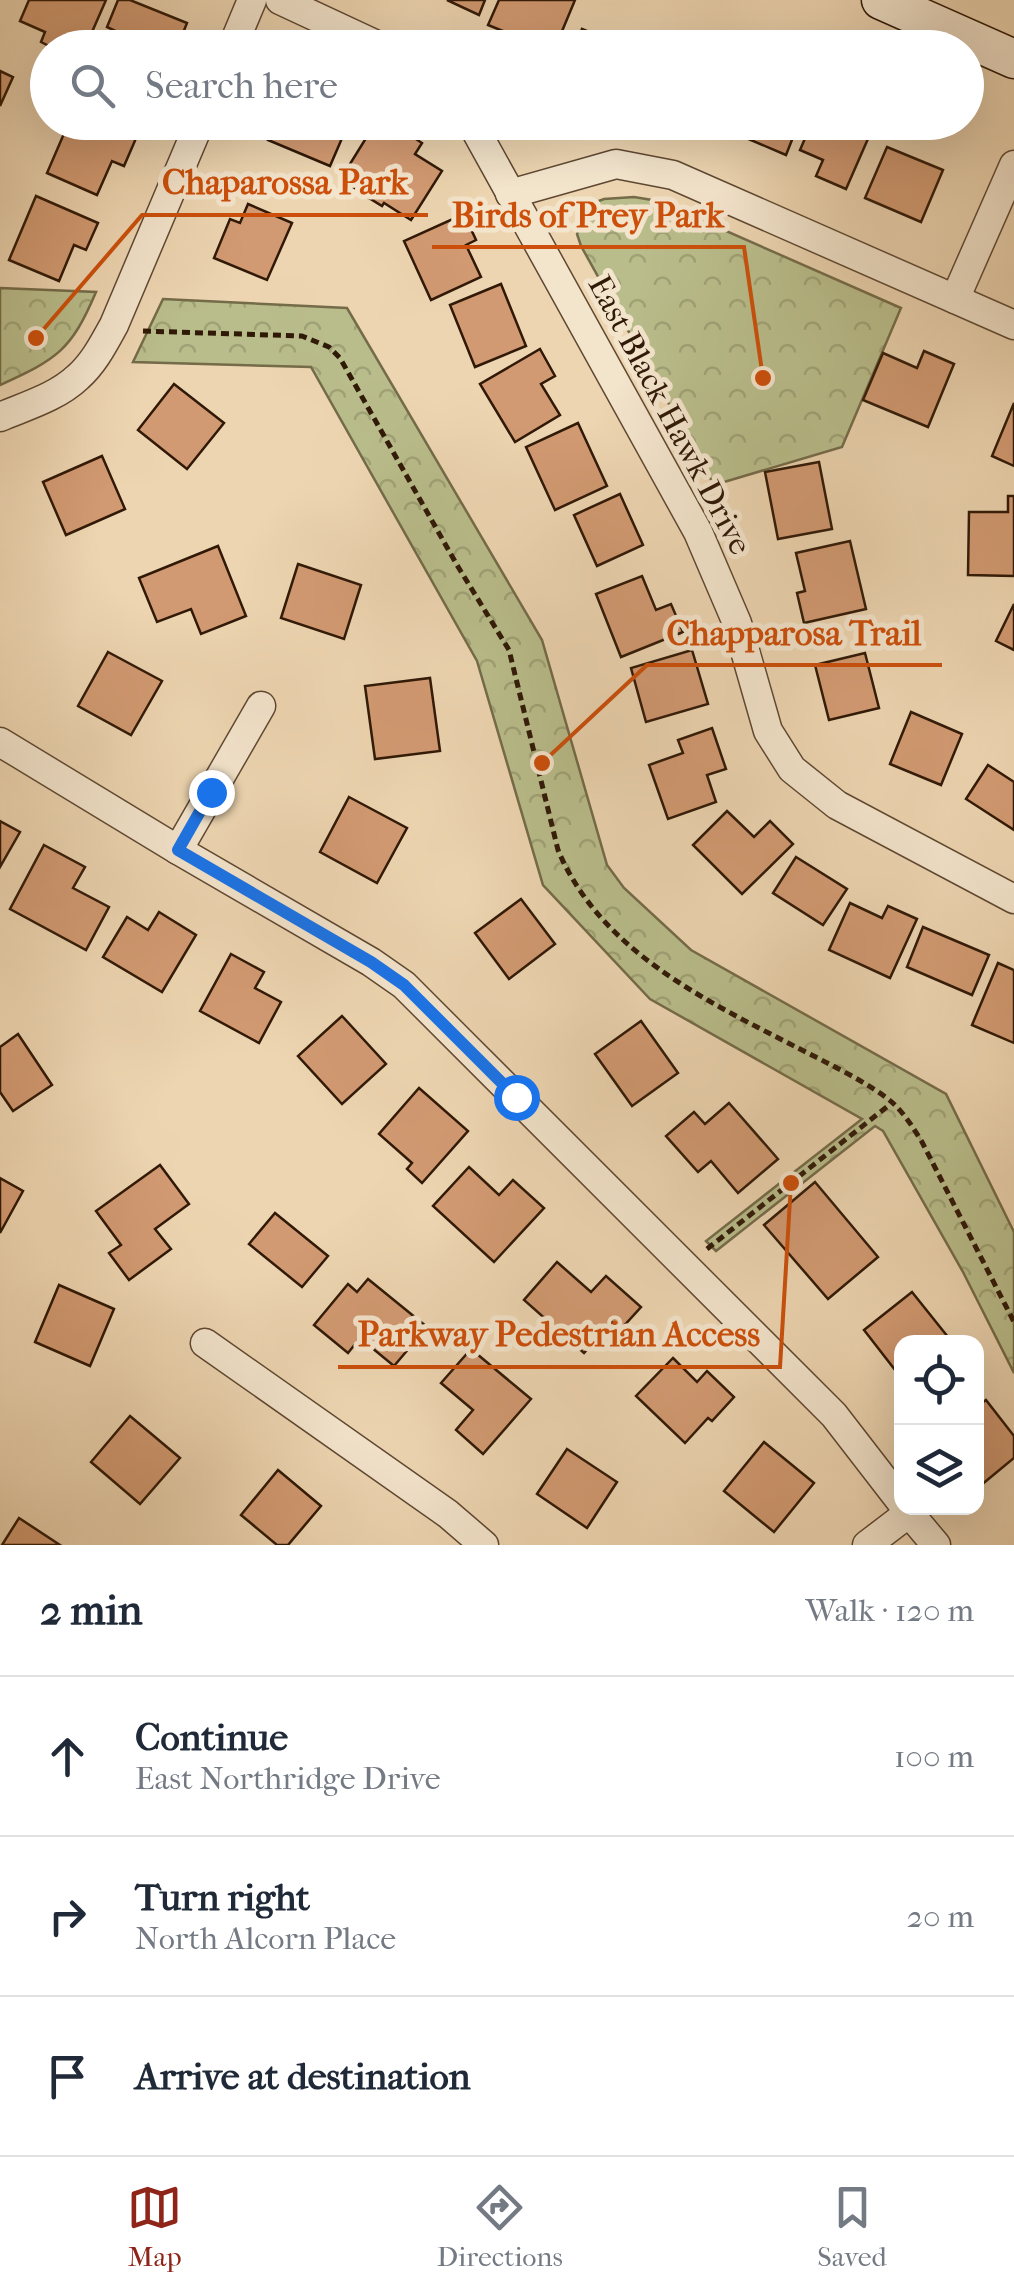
<!DOCTYPE html>
<meta charset="utf-8">
<style>
body{margin:0;font-family:"IM FELL French Canon",serif;background:#f2f2f3;color:#1f2937}
.controls{position:absolute;right:30px;bottom:30px;display:grid;overflow:hidden;border-radius:20px;box-shadow:0 10px 40px #0002}
.controls button{width:90px;height:90px;display:grid;place-items:center;padding:0;border:0;border-bottom:2px solid #e0e1e3;background:#fff;color:#1f2937;font:50px sans-serif}
.stop{position:absolute;width:30px;height:30px;margin:-22px;border:8px solid #1a73e8;border-radius:50%;background:#fff}
.stop.end{background:#1a73e8;border-color:#fff;box-shadow:0 2px 10px #0008}
.list{margin:0;padding:0;list-style:none}
h2{display:flex;justify-content:space-between;align-items:center;height:130px;margin:0;padding:0 40px;font-size:42px}
h2 small{font-size:32px;font-weight:400;color:#747a83}
.list li{display:grid;grid-template-columns:65px 1fr auto;gap:30px;align-items:center;box-sizing:border-box;height:160px;padding:0 40px;border-top:2px solid #e0e1e3}
.list b{display:block;font-size:38px;white-space:nowrap}
.list p{margin:0;font-size:32px;white-space:nowrap;color:#747a83}
.list em{font-size:32px;font-style:normal;color:#747a83}
.icon{flex:none;width:55px;height:55px;fill:none;stroke:currentColor;stroke-width:2;stroke-linecap:round;stroke-linejoin:round}
.map{position:relative;flex:none;width:1014px;height:1545px;overflow:hidden}
.search{position:absolute;background:#fff;box-shadow:0 10px 40px #0002;left:30px;right:30px;top:30px;height:110px;display:flex;align-items:center;gap:25px;box-sizing:border-box;padding:0 35px;border-radius:55px;color:#747a83;font-size:38px}
.sheet{height:610px;background:#fff}
nav{display:flex;justify-content:space-around;align-items:center;box-sizing:border-box;height:140px;border-top:2px solid #e0e1e3;background:#fff;font-size:28px;color:#747a83}
nav a{display:grid;justify-items:center;gap:5px}
nav .on{color:#8f2418}
.map>svg:first-child{display:block}
</style>
<div class="map">
<svg width="1014" height="1545" viewBox="0 0 1014 1545">
<defs>
<pattern id="forest-crowns" width="20" height="18" patternUnits="userSpaceOnUse" patternTransform="scale(2.5)"><rect width="20" height="18" fill="#b9bd8b"/><path d="M2 6a3 3 0 1 1 6 0M12 15a3 3 0 1 1 6 0" fill="none" stroke="#9fa276"/></pattern>
</defs>
<rect width="100%" height="100%" fill="#edd5b1"/>
<filter id="stains"><feTurbulence type="fractalNoise" baseFrequency=".002" numOctaves="4"/><feColorMatrix values="0 0 0 0 .2 0 0 0 0 .09 0 0 0 0 .02 0 0 0 .5 -.17"/></filter>
<radialGradient id="worn" r=".72"><stop offset=".6" stop-color="#630" stop-opacity="0"/><stop offset="1" stop-color="#630" stop-opacity=".3"/></radialGradient>
<!-- forest -->
<g fill="url(#forest-crowns)" stroke="#746b49" stroke-width="2.5">
<path d="M634,197L658,201L901,308L842,447L714,485L581,246L577,234L588,205L604,199Z"/>
<path d="M0,288L96,292C71,351 57,359 0,385Z"/>
<path d="M163,299L347,308L542,640L607,865L624,888L691,950L946,1094L1014,1232V1373L963,1272L883,1131L875,1126L716,1251L706,1241L862,1119L650,999L543,885L477,661L311,367L133,362Z"/>
</g>
<!-- building -->
<g fill="#d29a72" stroke="#301907" stroke-width="2.5">
<path d="M29,0H106L85,48H53L41,42L45,32L20,21Z"/>
<path d="M118,0H130L187,23L177,48H116L122,34L107,27Z"/>
<path d="M447,0H485L479,15Z"/>
<path d="M499,0H575L555,48H516L520,38L488,25Z"/>
<path d="M582,29L627,48H574Z"/>
<path d="M667,32L704,48H661Z"/>
<path d="M0,71L13,77L0,106Z"/>
<path d="M69,122H105L137,136L124,166L112,161L97,195L47,173Z"/>
<path d="M275,122H349L330,166L268,140Z"/>
<path d="M376,122H390L422,143L415,154L442,171L411,220L384,203L382,206L340,180Z"/>
<path d="M720,122H799L786,155L718,126Z"/>
<path d="M812,122H869L874,125L846,189L816,176L823,160L800,150Z"/>
<path d="M887,147L943,170L921,222L865,198Z"/>
<path d="M36,196L98,223L86,250L74,245L59,281L9,260Z"/>
<path d="M248,204L292,223L267,280L214,258L230,219L240,223Z"/>
<path d="M464,214L476,240L466,245L481,277L431,300L404,241Z"/>
<path d="M501,284L526,346L475,367L450,305Z"/>
<path d="M540,349L555,376L541,384L560,415L515,442L480,384Z"/>
<path d="M924,351L954,364L928,427L863,400L883,353L917,368Z"/>
<path d="M174,384L224,423L187,469L138,430Z"/>
<path d="M1014,403V466L992,456Z"/>
<path d="M578,423L607,486L555,510L526,447Z"/>
<path d="M102,456L125,509L66,535L43,482Z"/>
<path d="M819,462L832,529L778,539L765,472Z"/>
<path d="M620,494L643,545L597,566L574,515Z"/>
<path d="M1008,496H1014V576L968,575L969,512H1008Z"/>
<path d="M850,541L866,609L804,623L797,593L805,591L796,553Z"/>
<path d="M218,546L246,616L201,634L191,609L157,622L139,578Z"/>
<path d="M298,564L361,585L344,639L281,618Z"/>
<path d="M642,576L656,610L671,604L683,632L621,657L596,594Z"/>
<path d="M1014,604V650L996,641Z"/>
<path d="M692,650L708,704L646,722L631,668Z"/>
<path d="M108,652L162,681L131,735L78,706Z"/>
<path d="M865,653L879,708L829,720L815,665Z"/>
<path d="M430,678L440,751L375,759L365,686Z"/>
<path d="M911,712L962,734L941,785L890,764Z"/>
<path d="M712,728L726,769L707,775L716,802L668,819L649,765L683,753L678,740Z"/>
<path d="M988,765L1014,782V830L966,799Z"/>
<path d="M349,797L407,828L377,883L320,852Z"/>
<path d="M727,811L754,837L770,821L793,844L742,894L693,845Z"/>
<path d="M0,821L20,832L0,867Z"/>
<path d="M44,845L85,867L73,888L109,907L86,950L10,909Z"/>
<path d="M796,857L847,889L823,925L773,893Z"/>
<path d="M521,899L555,944L509,979L475,933Z"/>
<path d="M850,903L882,918L888,906L917,919L890,978L829,950Z"/>
<path d="M159,912L196,935L162,992L103,957L127,917L148,930Z"/>
<path d="M923,927L989,955L972,995L907,967Z"/>
<path d="M231,954L264,972L255,988L281,1002L259,1043L200,1011Z"/>
<path d="M998,963L1014,970V1043L972,1025Z"/>
<path d="M342,1016L386,1064L342,1104L298,1056Z"/>
<path d="M641,1021L678,1073L632,1106L595,1054Z"/>
<path d="M18,1034L52,1085L13,1111L0,1092V1047Z"/>
<path d="M419,1088L468,1131L422,1183L407,1169L412,1163L379,1134Z"/>
<path d="M729,1103L778,1159L738,1193L711,1161L698,1172L666,1136L694,1112L705,1124Z"/>
<path d="M160,1165L189,1204L155,1229L171,1249L129,1280L109,1253L121,1245L96,1211Z"/>
<path d="M469,1167L499,1195L513,1180L544,1208L494,1262L433,1206Z"/>
<path d="M0,1178L23,1191L0,1233Z"/>
<path d="M815,1182L878,1257L828,1299L764,1225Z"/>
<path d="M275,1213L328,1256L302,1287L249,1244Z"/>
<path d="M557,1262L591,1292L606,1276L641,1307L621,1329L612,1322L584,1353L524,1300Z"/>
<path d="M368,1279L427,1327L394,1366L360,1338L348,1353L314,1325L348,1284L357,1292Z"/>
<path d="M59,1285L114,1309L90,1366L35,1342Z"/>
<path d="M912,1292L948,1337L941,1342H902V1373L899,1375L864,1330Z"/>
<path d="M471,1349L531,1399L483,1454L456,1430L473,1410L441,1383Z"/>
<path d="M673,1358L697,1382L707,1371L734,1397L712,1421L708,1418L685,1443L636,1396Z"/>
<path d="M986,1400L1014,1436V1458L980,1486L976,1482V1407Z"/>
<path d="M130,1416L180,1458L140,1504L91,1462Z"/>
<path d="M764,1442L814,1483L774,1532L724,1491Z"/>
<path d="M567,1449L617,1482L587,1528L537,1494Z"/>
<path d="M278,1470L321,1506L288,1545H277L241,1515Z"/>
<path d="M19,1518L60,1545H2Z"/>
</g>
<g fill="none" stroke-linecap="round" stroke-linejoin="round">
<defs>
<g id="street">
<path d="M280,0L383,48"/>
<path d="M232,48L252,0"/>
<path d="M471,122L698,532L737,623L768,731L792,769L837,805L1014,899"/>
<path d="M510,194L616,164L673,175L1014,325"/>
<path d="M955,299L1014,165"/>
<path d="M0,417C26,406 57,397 78,377C94,363 104,343 114,325L200,122"/>
<path d="M0,742L178,850L371,962L404,985L834,1415L902,1503"/>
<path d="M178,850L261,706"/>
<path d="M205,1343L448,1514L484,1545"/>
<path d="M905,1508L936,1545"/>
<path d="M867,1545L909,1513"/>
</g>
<path id="secondary" d="M881,0L1014,59"/>
</defs>
<!-- street casing -->
<use href="#street" stroke="#5f4832" stroke-width="31"/>
<!-- secondary casing -->
<use href="#secondary" stroke="#301907" stroke-width="41"/>
<!-- path -->
<g stroke="#301907" stroke-width="5" stroke-dasharray="8 5" stroke-linecap="butt">
<path d="M143,331L302,336L329,347L340,358L457,565L509,650L558,850C600,950 704,1000 796,1047C823,1061 874,1085 895,1105C906,1116 914,1129 922,1142L1014,1322"/>
<path d="M707,1249L893,1102"/>
</g>
<!-- street -->
<use href="#street" stroke="#f3e4cc" stroke-width="28"/>
<!-- secondary -->
<use href="#secondary" stroke="#f3e4cc" stroke-width="38"/>
</g>
<g fill="none" stroke-linecap="round" stroke-linejoin="round">
<!-- route -->
<path stroke="#1a73e8" stroke-width="12" d="M211,792L178,850L371,962L404,985L516,1097"/>
</g>
<g text-anchor="middle" dominant-baseline="central" stroke-width="10" stroke-linejoin="round" paint-order="stroke">
<!-- street labels -->
<g font-size="32" fill="#301907" stroke="#f3e4cc">
<text transform="translate(670 415) rotate(62)">East Black Hawk Drive</text>
</g>
</g>
<!-- callouts -->
<path fill="none" stroke="#cc4f0b" stroke-width="4" d="M36 338L142 215H428M763 378L744 247H432M542 763L647 665H942M791 1183L780 1367H338"/>
<g fill="#cc4f0b" stroke="#f3e4cc" stroke-width="4">
<circle cx="36" cy="338" r="10"/>
<circle cx="763" cy="378" r="10"/>
<circle cx="542" cy="763" r="10"/>
<circle cx="791" cy="1183" r="10"/>
</g>
<g font-size="35" text-anchor="middle" font-weight="bold" fill="#cc4f0b" stroke="#f3e4cc" stroke-width="10" stroke-linejoin="round" paint-order="stroke">
<text x="285" y="194">Chaparossa Park</text>
<text x="588" y="227">Birds of Prey Park</text>
<text x="794" y="645">Chapparosa Trail</text>
<text x="559" y="1346">Parkway Pedestrian Access</text>
</g>
<rect width="100%" height="100%" filter="url(#stains)"/>
<rect width="100%" height="100%" fill="url(#worn)"/>
</svg>
<div class="controls">
<button><svg class="icon" aria-label="locate" viewBox="0 0 24 24"><circle cx="12" cy="12" r="6"/><path d="M12 2v4M12 18v4M2 12h4M18 12h4"/></svg></button>
<button><svg class="icon" aria-label="layers" viewBox="0 0 24 24"><path d="M12 4l9 5-9 5-9-5zM3 14l9 5 9-5"/></svg></button>
</div>
<div class="stop" style="left:516px;top:1097px"></div>
<div class="stop end" style="left:211px;top:792px"></div>
<div class="search"><svg class="icon" aria-label="search" viewBox="0 0 24 24"><circle cx="10" cy="10" r="6"/><path d="M15 15l6 6"/></svg>Search here</div>
</div>
<section class="sheet">
<h2>2 min<small>Walk · 120 m</small></h2>
<ul class="list">
<li><svg class="icon" aria-label="ahead" viewBox="0 0 24 24"><path d="M12 20V5M6 11l6-6 6 6"/></svg><div><b>Continue</b><p>East Northridge Drive</p></div><em>100 m</em></li>
<li><svg class="icon" aria-label="right" viewBox="0 0 24 24"><path d="M7 20v-9h11M14 6l5 5-5 5"/></svg><div><b>Turn right</b><p>North Alcorn Place</p></div><em>20 m</em></li>
<li><svg class="icon" aria-label="arrive" viewBox="0 0 24 24"><path d="M6 21V4h12l-3 4 3 4H6"/></svg><div><b>Arrive at destination</b></div></li>
</ul>
</section>
<nav>
<a class="on"><svg class="icon" aria-label="map" viewBox="0 0 24 24"><path d="M3 6l6-2 6 2 6-2v14l-6 2-6-2-6 2zM9 4v14M15 6v14"/></svg>Map</a>
<a><svg class="icon" aria-label="directions" viewBox="0 0 24 24"><path d="M12 3l9 9-9 9-9-9zM9 14v-3h6M13 9l2 2-2 2"/></svg>Directions</a>
<a><svg class="icon" aria-label="saved" viewBox="0 0 24 24"><path d="M7 4h10v16l-5-4-5 4z"/></svg>Saved</a>
</nav>
